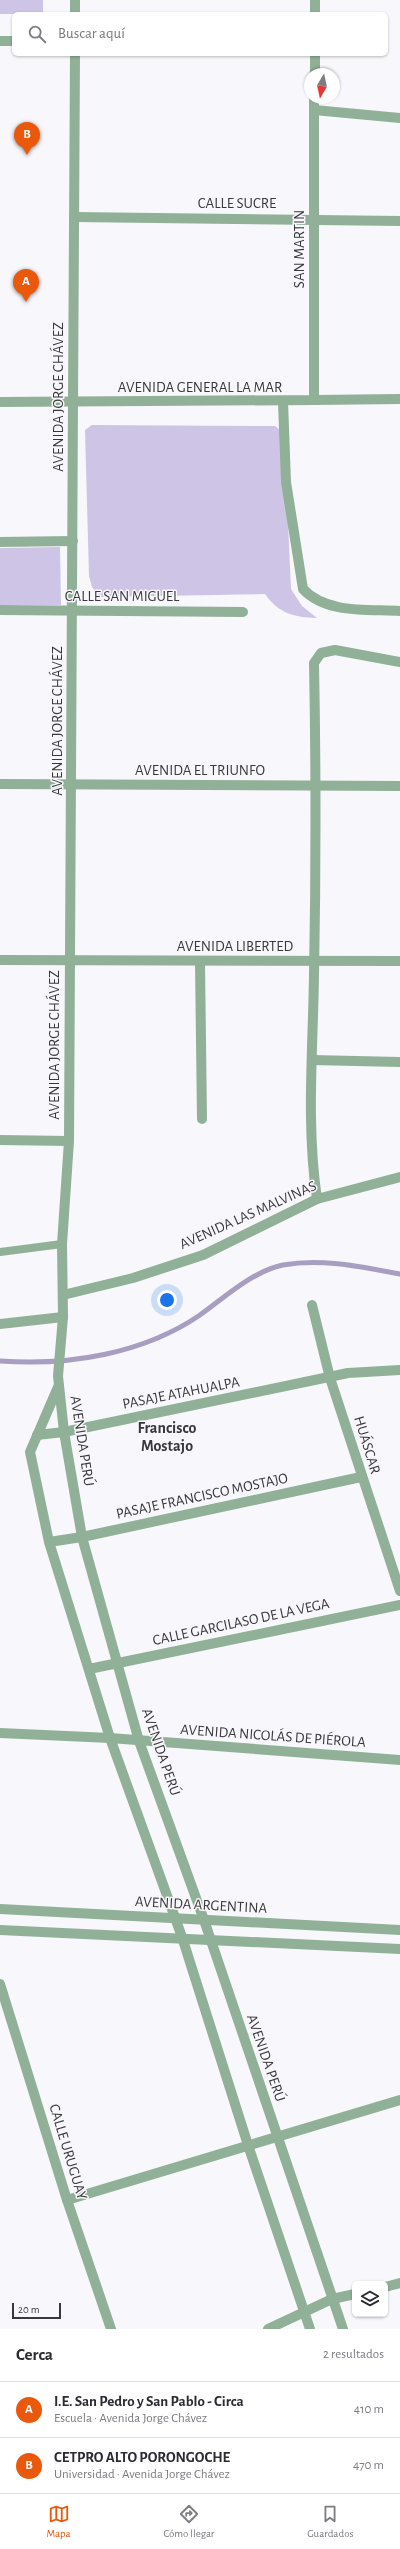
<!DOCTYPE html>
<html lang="es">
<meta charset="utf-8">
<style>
body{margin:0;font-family:"Alegreya Sans",sans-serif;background:#f2f2f3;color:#2b2b33}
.controls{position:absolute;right:12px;bottom:12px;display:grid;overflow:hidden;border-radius:6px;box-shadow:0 1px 3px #0004}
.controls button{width:36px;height:36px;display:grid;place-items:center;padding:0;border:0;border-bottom:1px solid #e1e1e2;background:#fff;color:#2b2b33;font:20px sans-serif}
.compass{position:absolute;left:304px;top:68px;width:36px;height:36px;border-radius:50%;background:#fff;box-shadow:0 1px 3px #0004;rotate:189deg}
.scale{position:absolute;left:12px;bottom:10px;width:49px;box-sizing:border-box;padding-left:4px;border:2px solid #39383a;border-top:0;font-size:11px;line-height:14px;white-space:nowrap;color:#39383a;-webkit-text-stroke:3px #f8f7fb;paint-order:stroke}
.you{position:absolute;left:167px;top:1300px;width:14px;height:14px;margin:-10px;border:3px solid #fff;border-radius:50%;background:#1a73e8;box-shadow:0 0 0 6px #1a73e833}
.badge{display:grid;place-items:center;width:26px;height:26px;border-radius:50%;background:#ea580c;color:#fff;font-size:13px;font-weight:700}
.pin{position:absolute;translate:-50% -33px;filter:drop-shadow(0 1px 2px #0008)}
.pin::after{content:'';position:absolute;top:21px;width:14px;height:12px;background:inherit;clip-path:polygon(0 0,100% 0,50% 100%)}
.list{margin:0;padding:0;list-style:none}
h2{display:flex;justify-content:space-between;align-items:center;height:52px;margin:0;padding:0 16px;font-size:17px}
h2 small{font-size:13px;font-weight:400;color:#7c7c81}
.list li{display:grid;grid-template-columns:26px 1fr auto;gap:12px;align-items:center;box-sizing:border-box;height:56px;padding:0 16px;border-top:1px solid #e1e1e2}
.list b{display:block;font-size:15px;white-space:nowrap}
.list p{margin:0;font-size:13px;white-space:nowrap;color:#7c7c81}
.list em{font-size:13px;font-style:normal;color:#7c7c81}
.icon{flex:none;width:22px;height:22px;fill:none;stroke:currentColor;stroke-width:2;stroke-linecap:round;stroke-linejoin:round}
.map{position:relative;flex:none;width:400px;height:2329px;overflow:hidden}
.search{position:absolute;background:#fff;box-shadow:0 1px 3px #0004;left:12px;right:12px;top:12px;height:44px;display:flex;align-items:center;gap:10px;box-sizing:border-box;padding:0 14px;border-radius:6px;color:#7c7c81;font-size:15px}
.sheet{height:164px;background:#fff}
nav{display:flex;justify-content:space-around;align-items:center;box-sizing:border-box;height:56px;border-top:1px solid #e1e1e2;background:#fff;font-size:11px;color:#7c7c81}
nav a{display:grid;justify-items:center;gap:2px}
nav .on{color:#ea580c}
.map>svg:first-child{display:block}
</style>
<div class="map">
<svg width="400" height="2329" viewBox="0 0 400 2329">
<rect width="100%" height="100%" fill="#f8f7fb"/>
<!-- green -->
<g fill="#cec5e6">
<rect x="0" y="0" width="43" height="14"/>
<path d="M92,425L275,426L284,433L291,589L302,606L317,618C294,617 279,614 265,594L100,597L92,587L89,576L85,430Z"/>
<path d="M60,547L61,605H0V548Z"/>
</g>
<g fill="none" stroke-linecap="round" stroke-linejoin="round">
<!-- stream -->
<path stroke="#a79ec1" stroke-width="5" d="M0,1361C68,1366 143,1354 200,1315C224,1298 253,1271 283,1265C323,1258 361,1267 400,1274"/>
<!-- service -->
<path stroke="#90b097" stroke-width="8" d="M0,1252L62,1244"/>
<!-- minor -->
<g stroke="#90b097" stroke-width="10">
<path d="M75,14V0"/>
<path d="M0,41H14"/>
<path d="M314,110L400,118"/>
<path d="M74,217L400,221"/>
<path d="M314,400L400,399"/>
<path d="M73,402L75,54"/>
<path d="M283,402L286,482L303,589C326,614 369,609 400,611"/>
<path d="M0,542L73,541"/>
<path d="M0,610L243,612"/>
<path d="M0,784L400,786"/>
<path d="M0,960L400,961"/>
<path d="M200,962L202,1119"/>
<path d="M312,1060L400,1062"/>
<path d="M0,1140L69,1141"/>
<path d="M317,1199C306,1125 313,1050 314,975C316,871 316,767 314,663L321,653L335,650L400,662"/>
<path d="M312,1305L330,1378L400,1591"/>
<path d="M0,1324L63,1317"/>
<path d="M37,1435L64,1432L348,1373L400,1370"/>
<path d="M49,1542L82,1537L361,1477"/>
<path d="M0,1733L110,1738L400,1760"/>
<path d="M0,1984L67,2200L111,2329"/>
<path d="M67,2200L400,2100"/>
<path d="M385,2287L400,2283"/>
<path d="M268,2329L332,2299L355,2294"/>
</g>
<!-- tertiary -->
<g stroke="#90b097" stroke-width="10">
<path d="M315,14V0"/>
<path d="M315,74V54"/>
<path d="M0,402L314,400V98"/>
<path d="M73,402L69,1141L62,1244L63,1317L58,1376L64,1432L82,1537L139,1741L204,1920L343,2329"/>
<path d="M63,1295L133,1278L203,1255L317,1199L400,1177"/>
<path d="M58,1387L30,1452L49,1542L110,1738L182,1937L248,2145L310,2329"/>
<path d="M89,1669L400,1605"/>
<path d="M0,1909L400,1930"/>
<path d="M0,1930L400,1949"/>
</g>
</g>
<g text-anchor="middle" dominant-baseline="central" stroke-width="3" stroke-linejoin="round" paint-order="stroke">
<!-- street labels -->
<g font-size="15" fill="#39383a" stroke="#f8f7fb">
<text x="237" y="203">CALLE SUCRE</text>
<text transform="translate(299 249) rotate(-90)">SAN MARTIN</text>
<text x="200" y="387">AVENIDA GENERAL LA MAR</text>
<text transform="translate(58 397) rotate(-90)">AVENIDA JORGE CHÁVEZ</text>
<text x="122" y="596">CALLE SAN MIGUEL</text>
<text transform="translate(57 721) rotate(-90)">AVENIDA JORGE CHÁVEZ</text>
<text x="200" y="770">AVENIDA EL TRIUNFO</text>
<text x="235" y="946">AVENIDA LIBERTED</text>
<text transform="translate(54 1045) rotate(-90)">AVENIDA JORGE CHÁVEZ</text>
<text transform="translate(248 1215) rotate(-24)">AVENIDA LAS MALVINAS</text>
<text transform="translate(181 1393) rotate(-11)">PASAJE ATAHUALPA</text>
<text transform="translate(82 1441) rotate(81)">AVENIDA PERÚ</text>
<text transform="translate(367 1445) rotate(73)">HUÁSCAR</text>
<text transform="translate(202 1496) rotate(-12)">PASAJE FRANCISCO MOSTAJO</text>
<text transform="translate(241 1622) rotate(-12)">CALLE GARCILASO DE LA VEGA</text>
<text transform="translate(273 1736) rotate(4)">AVENIDA NICOLÁS DE PIÉROLA</text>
<text transform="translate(161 1752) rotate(71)">AVENIDA PERÚ</text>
<text transform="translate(201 1905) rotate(3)">AVENIDA ARGENTINA</text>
<text transform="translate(266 2058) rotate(71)">AVENIDA PERÚ</text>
<text transform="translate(68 2152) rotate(73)">CALLE URUGUAY</text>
</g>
<!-- neighbourhood labels -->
<g font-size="16" font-weight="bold" fill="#39383a" stroke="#f8f7fb">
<text x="167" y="1428">Francisco<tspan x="167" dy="18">Mostajo</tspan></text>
</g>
</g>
</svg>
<div class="controls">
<button><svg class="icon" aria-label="layers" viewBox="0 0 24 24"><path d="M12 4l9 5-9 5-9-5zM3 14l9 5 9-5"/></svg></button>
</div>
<svg class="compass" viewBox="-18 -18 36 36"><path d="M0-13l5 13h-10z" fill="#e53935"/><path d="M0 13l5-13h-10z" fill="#7c7c81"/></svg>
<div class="scale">20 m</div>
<div class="you"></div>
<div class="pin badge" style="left:26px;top:302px">A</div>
<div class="pin badge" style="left:27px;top:155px">B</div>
<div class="search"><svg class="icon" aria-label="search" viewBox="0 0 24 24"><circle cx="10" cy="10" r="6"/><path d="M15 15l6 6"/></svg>Buscar aquí</div>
</div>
<section class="sheet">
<h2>Cerca<small>2 resultados</small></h2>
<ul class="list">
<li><span class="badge">A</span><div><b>I.E. San Pedro y San Pablo - Circa</b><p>Escuela · Avenida Jorge Chávez</p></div><em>410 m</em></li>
<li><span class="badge">B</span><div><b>CETPRO ALTO PORONGOCHE</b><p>Universidad · Avenida Jorge Chávez</p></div><em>470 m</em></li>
</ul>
</section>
<nav>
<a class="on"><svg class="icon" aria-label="map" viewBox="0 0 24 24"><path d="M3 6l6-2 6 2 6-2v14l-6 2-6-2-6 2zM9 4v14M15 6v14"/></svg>Mapa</a>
<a><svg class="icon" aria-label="directions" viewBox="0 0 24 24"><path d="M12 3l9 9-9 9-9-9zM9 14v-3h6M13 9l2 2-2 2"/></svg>Cómo llegar</a>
<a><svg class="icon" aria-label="saved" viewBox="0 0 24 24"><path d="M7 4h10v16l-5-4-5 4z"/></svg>Guardados</a>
</nav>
